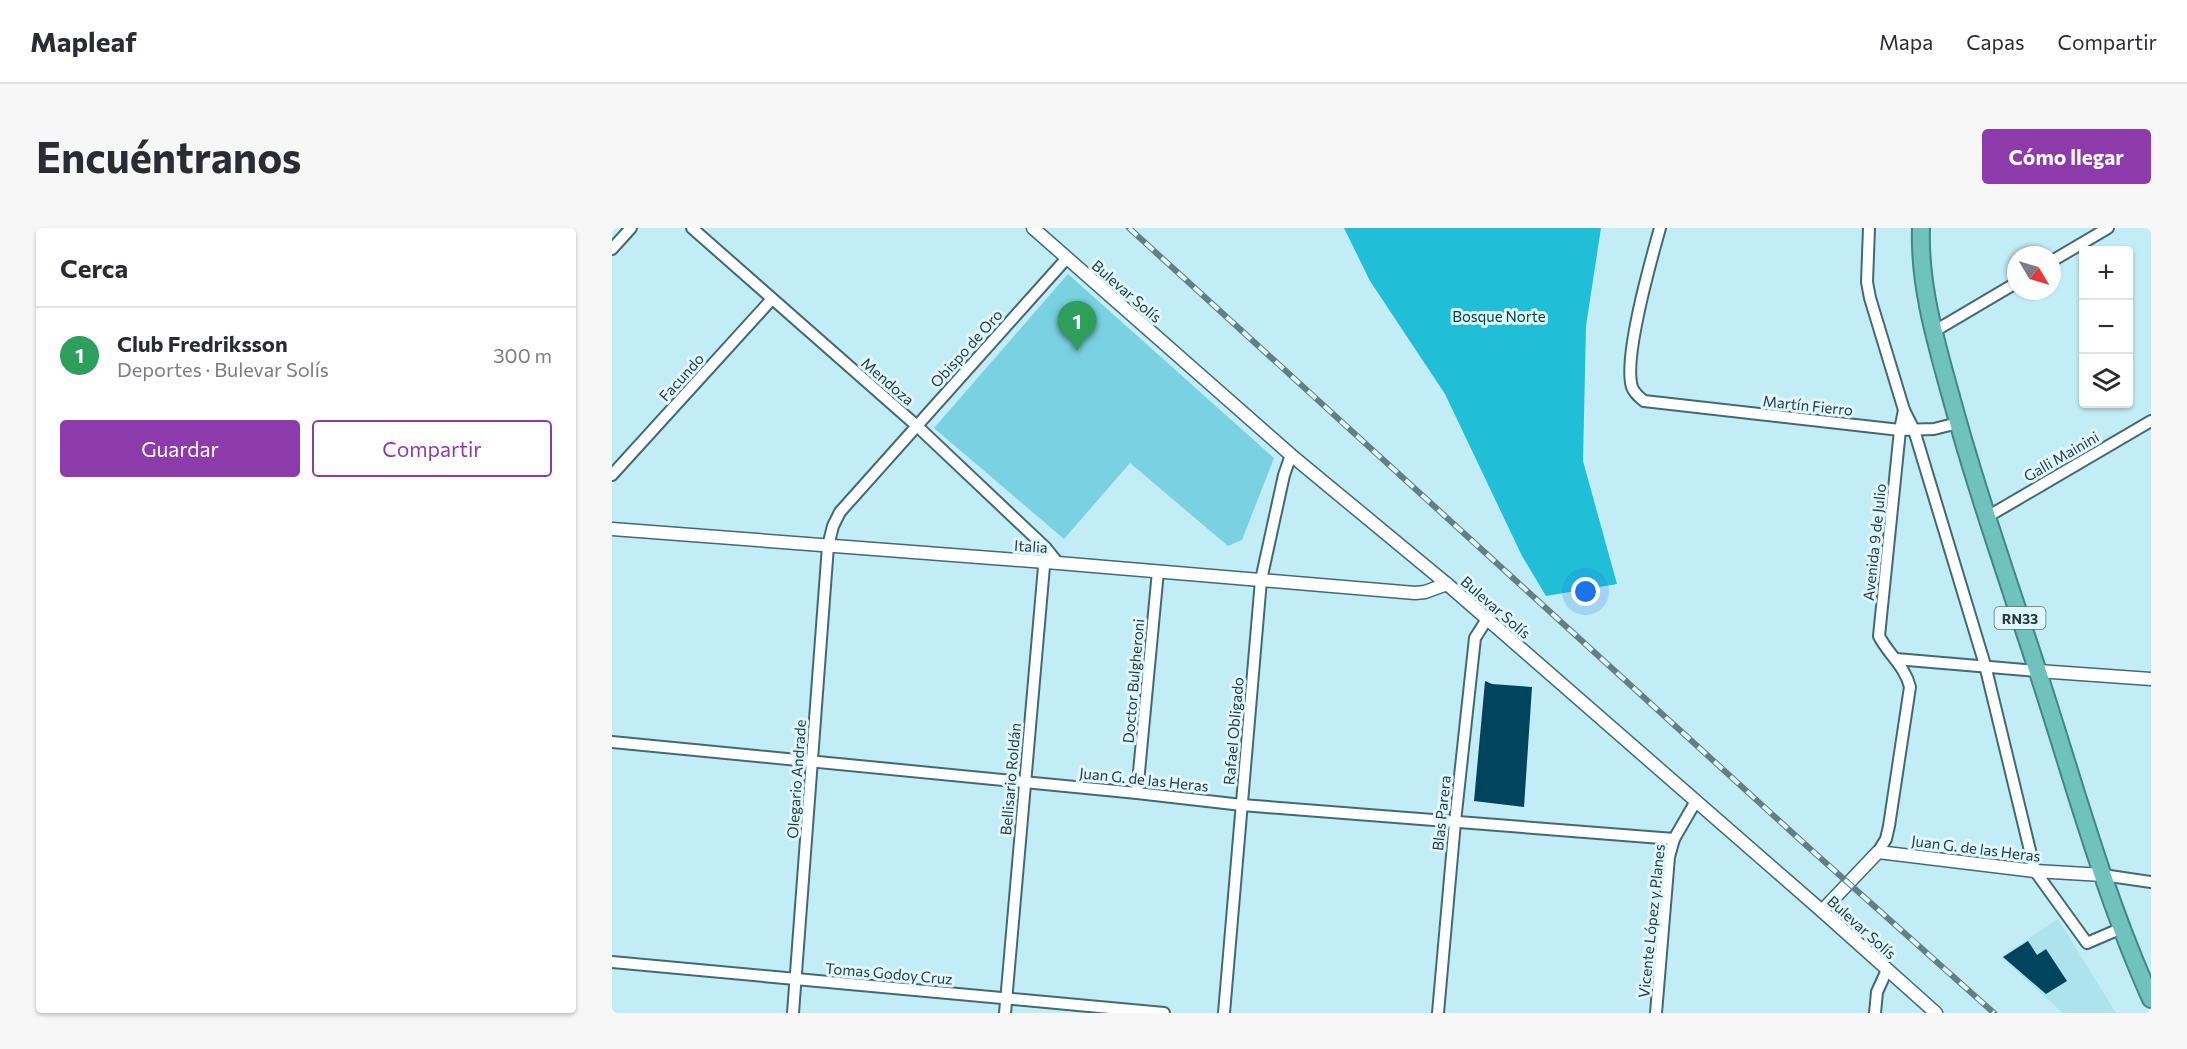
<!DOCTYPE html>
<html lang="es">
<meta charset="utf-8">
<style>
body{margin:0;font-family:Commissioner,sans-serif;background:#f7f7f7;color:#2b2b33}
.controls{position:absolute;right:18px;top:18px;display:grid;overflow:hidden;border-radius:6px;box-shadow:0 2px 4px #0004}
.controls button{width:54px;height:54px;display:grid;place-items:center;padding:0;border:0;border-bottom:2px solid #e1e1e2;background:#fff;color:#2b2b33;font:30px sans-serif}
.compass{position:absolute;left:1395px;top:18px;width:54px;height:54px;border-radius:50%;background:#fff;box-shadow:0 2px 4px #0004;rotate:128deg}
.you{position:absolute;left:974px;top:364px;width:21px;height:21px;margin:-15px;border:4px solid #fff;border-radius:50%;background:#1a73e8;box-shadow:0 0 0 9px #1a73e833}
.badge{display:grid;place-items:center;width:39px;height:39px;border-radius:50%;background:#8d3baa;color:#fff;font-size:20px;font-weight:700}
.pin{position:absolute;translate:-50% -50px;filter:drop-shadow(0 2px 3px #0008)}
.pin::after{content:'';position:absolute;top:32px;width:21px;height:18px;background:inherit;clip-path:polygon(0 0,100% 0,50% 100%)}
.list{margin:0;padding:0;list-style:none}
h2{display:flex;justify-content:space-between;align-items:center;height:78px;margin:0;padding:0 24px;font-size:26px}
h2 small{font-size:20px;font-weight:400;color:#7c7c81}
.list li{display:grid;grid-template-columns:39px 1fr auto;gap:18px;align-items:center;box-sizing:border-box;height:96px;padding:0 24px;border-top:2px solid #e1e1e2}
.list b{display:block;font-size:22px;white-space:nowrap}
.list p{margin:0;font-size:20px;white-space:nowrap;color:#7c7c81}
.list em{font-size:20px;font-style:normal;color:#7c7c81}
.actions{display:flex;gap:12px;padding:18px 24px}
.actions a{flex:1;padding:14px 0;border:2px solid #8d3baa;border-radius:6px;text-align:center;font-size:21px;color:#8d3baa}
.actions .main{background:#8d3baa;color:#fff}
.icon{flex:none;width:33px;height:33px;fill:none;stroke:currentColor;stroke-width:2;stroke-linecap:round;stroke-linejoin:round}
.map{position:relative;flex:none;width:1539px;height:785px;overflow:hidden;border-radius:6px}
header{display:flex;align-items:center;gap:36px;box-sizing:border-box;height:84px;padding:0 30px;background:#fff;border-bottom:2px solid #e1e1e2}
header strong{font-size:28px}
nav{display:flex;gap:33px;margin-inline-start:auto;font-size:21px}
.intro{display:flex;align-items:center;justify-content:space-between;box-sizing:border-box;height:144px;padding:0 36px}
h1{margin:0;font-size:42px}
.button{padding:15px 27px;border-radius:6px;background:#8d3baa;color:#fff;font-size:21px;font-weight:700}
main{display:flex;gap:36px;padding:0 36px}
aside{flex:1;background:#fff;border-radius:6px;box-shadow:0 2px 4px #0004}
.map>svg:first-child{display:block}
</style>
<header>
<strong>Mapleaf</strong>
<nav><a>Mapa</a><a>Capas</a><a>Compartir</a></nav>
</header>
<div class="intro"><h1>Encuéntranos</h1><a class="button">Cómo llegar</a></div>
<main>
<aside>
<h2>Cerca<small></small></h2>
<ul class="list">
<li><span class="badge" style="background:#2e9e5b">1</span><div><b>Club Fredriksson</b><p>Deportes · Bulevar Solís</p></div><em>300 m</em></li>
</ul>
<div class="actions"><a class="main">Guardar</a><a>Compartir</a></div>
</aside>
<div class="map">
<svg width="1539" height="785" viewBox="0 0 1539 785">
<rect width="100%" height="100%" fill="#c2edf6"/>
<!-- built -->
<path fill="#aee3ed" d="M1446,691L1504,785H1451L1389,729Z"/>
<!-- green -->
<path fill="#7ad1e2" d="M456,46L662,230L630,312L616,318L518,235L452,311L322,200Z"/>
<!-- forest -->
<path fill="#20bed7" d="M732,0H989L974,98L971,233L1005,356L934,368L910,328L833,166L758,53Z"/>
<!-- building -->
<g fill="#01445e">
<path d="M873,453L880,456L920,459L912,579L862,573Z"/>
<path d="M1416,713L1425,727L1434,721L1455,753L1434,766L1391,729Z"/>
</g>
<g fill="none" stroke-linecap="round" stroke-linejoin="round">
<defs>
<g id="minor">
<path d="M80,0L305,198L434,320L446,335"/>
<path d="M1048,0C1039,32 1011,130 1020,159C1022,165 1027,169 1032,173L1288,202L1322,201L1346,195"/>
<path d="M1257,0L1255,54L1258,70L1292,182L1288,202L1267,408C1276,426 1293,438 1298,459L1277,598L1274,611L1266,624"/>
<path d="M0,21L19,0"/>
<path d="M1440,33L1496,0"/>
<path d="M1321,104L1404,55"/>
<path d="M1292,182L1302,202L1373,437L1423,643L1475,715L1510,700"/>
<path d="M0,247L160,71"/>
<path d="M1375,289L1539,193"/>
<path d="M1284,431L1426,443"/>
<path d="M0,514L525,565L630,577L1062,611"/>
<path d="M525,565L546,343"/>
<path d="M1491,647L1539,654"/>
<path d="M0,734L552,785"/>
<path d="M181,785L216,318L221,298L228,284L455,30"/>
<path d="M393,785L433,327"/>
<path d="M612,785L649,352L672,247L679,227"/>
<path d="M826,785L843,594L863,410L875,391"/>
<path d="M1044,785L1057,629L1062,611L1084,573"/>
<path d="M1263,785L1265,764L1275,742"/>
</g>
<g id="tertiary">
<path d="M421,0L679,227L835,356L1210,683L1324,785"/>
<path d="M0,301L446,335L803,365L813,364L835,356"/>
<path d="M1426,443L1539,451"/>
<path d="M1210,683L1266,624L1423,643L1491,647"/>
</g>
<path id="trunk" d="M1309,0C1307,56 1323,111 1338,165C1363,258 1395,349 1425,441C1461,551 1491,665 1539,771"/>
</defs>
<!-- minor casing -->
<use href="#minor" stroke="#426a72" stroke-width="14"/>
<!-- tertiary casing -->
<use href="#tertiary" stroke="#426a72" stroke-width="15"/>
<!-- trunk casing -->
<use href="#trunk" stroke="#408886" stroke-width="20"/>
<!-- minor -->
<use href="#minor" stroke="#fff" stroke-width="10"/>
<!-- tertiary -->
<use href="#tertiary" stroke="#fff" stroke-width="12"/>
<!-- trunk -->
<use href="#trunk" stroke="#70c2be" stroke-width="16"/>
<defs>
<path id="rail" d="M517,0L1196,619L1382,785"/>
</defs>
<!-- rail casing -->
<use href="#rail" stroke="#637e84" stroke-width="6"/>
<!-- rail -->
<use href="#rail" stroke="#ddf7fc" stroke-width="4" stroke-dasharray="11" stroke-linecap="butt"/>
</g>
<g text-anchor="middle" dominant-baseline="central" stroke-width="6" stroke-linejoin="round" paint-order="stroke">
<!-- shield labels -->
<rect fill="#ddf7fc" stroke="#5f7377" stroke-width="1.5" x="1382.5" y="379" width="51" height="22" rx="4.5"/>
<g font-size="14" font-weight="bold" fill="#293a3e">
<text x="1408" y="390">RN33</text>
</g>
<!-- street labels -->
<g font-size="15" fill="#293a3e" stroke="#ddf7fc">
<text transform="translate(515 63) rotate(41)">Bulevar Solís</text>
<text transform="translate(354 120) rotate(-48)">Obispo de Oro</text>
<text transform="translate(69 149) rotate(-48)">Facundo</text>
<text transform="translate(276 153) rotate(41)">Mendoza</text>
<text transform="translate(1196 177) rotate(6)">Martín Fierro</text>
<text transform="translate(1449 228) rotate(-30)">Galli Mainini</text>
<text transform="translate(1262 314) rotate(-84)">Avenida 9 de Julio</text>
<text transform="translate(419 318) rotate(4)">Italia</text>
<text transform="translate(884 379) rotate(41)">Bulevar Solís</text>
<text transform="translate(521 453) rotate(-85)">Doctor Bulgheroni</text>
<text transform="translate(621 503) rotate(-85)">Rafael Obligado</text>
<text transform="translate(184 551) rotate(-86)">Olegario Andrade</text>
<text transform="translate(398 551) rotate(-85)">Bellisario Roldán</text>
<text transform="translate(532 551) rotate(6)">Juan G. de las Heras</text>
<text transform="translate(829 585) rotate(-84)">Blas Parera</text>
<text transform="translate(1364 620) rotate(7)">Juan G. de las Heras</text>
<text transform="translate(1039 693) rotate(-84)">Vicente López y Planes</text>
<text transform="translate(1250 699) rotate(42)">Bulevar Solís</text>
<text transform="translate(277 745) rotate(5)">Tomas Godoy Cruz</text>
</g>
<!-- park labels -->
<g font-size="15" fill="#00424c" stroke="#ddf7fc">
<text x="887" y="88">Bosque Norte</text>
</g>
</g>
</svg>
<div class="controls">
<button>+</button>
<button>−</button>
<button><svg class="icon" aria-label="layers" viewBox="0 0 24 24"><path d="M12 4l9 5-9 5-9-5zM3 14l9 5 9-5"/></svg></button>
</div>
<svg class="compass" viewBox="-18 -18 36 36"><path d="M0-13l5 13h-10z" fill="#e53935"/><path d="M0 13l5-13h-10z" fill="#7c7c81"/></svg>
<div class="you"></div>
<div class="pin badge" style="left:465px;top:123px;background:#2e9e5b">1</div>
</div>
</main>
